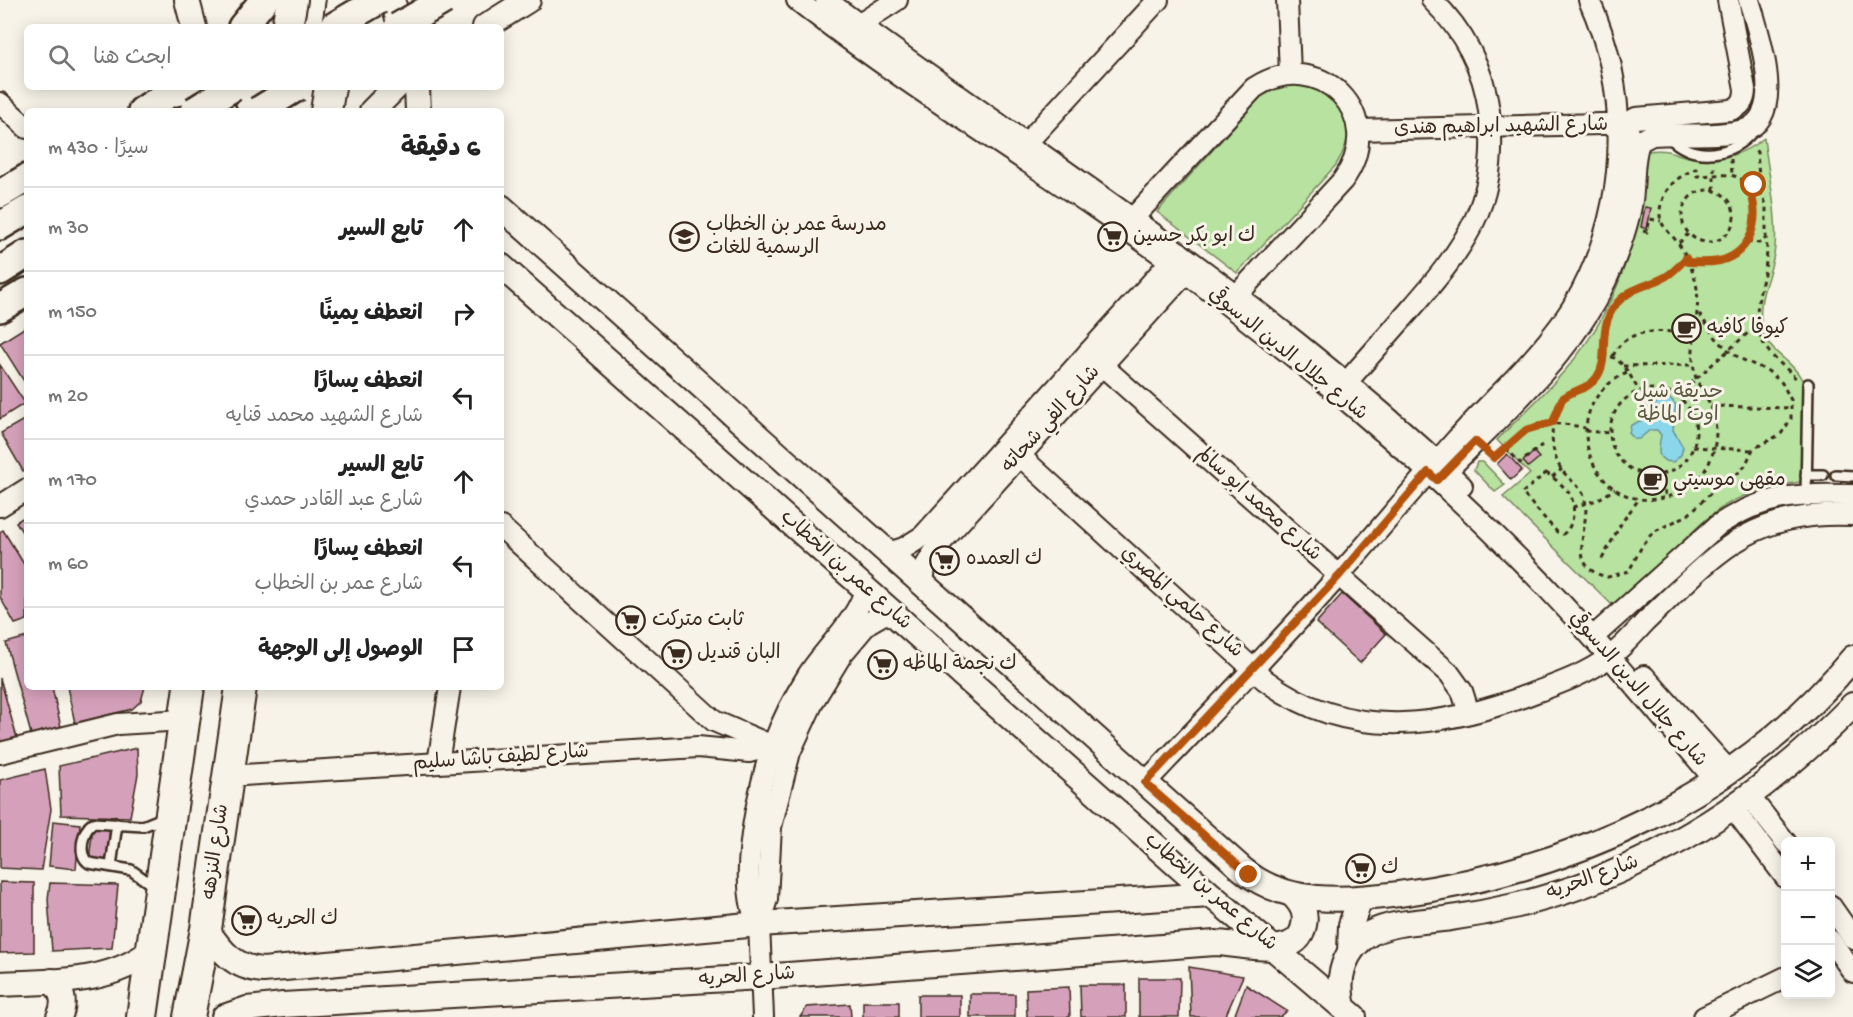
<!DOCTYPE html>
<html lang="ar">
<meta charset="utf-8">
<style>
body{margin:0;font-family:"Gochi Hand","Playpen Sans Arabic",sans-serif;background:#f6f6f6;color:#222;direction:rtl}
.controls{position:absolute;right:18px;bottom:18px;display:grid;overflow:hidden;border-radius:9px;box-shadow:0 3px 15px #0003}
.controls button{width:54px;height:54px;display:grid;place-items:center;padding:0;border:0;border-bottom:2px solid #e0e0e0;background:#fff;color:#222;font:30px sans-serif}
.stop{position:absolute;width:18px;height:18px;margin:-14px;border:4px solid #b45309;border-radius:50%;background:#fff}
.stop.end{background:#b45309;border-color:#fff;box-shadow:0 2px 6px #0008}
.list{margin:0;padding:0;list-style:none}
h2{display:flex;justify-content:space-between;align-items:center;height:78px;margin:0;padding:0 24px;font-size:26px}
h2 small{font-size:20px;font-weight:400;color:#767676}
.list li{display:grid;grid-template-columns:39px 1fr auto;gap:18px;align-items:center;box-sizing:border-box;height:84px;padding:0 24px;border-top:2px solid #e0e0e0}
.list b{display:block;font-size:22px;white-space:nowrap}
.list p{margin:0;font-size:20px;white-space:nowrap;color:#767676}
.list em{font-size:20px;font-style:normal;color:#767676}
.icon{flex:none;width:33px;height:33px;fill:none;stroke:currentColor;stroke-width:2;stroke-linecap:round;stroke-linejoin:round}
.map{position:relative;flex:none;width:1853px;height:1017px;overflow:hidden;direction:ltr}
.search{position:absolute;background:#fff;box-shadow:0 3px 15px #0003;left:24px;top:24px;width:480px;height:66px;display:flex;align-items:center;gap:15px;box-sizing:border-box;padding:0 21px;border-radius:9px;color:#767676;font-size:22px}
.panel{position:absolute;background:#fff;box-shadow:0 3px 15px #0003;left:24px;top:108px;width:480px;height:582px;border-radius:9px;direction:rtl}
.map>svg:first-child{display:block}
</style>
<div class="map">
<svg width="1853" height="1017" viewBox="0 0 1853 1017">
<rect width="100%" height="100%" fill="#f7f3e8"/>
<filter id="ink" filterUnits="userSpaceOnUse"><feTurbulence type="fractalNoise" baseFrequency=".0167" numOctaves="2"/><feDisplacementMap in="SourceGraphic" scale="12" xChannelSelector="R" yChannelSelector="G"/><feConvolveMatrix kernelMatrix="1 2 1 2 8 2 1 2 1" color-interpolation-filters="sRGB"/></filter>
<g filter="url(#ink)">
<!-- green -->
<g fill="#b7e29f" stroke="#79865e" stroke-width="1.5">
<path d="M1285,82L1319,85C1326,92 1339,101 1344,109C1354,128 1346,149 1336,165L1237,273L1157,212L1264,93Z"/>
<path d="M1764,138C1768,173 1778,212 1775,247C1773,272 1758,294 1761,319C1765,356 1788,354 1801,378C1813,399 1803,457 1801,482C1720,492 1705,521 1651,573C1640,584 1627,599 1611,604L1503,497L1530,474L1497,440C1523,413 1553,387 1576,357C1623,297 1641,225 1647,151C1671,148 1671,154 1693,158C1719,163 1744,154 1764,138Z"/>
<path d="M1477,462H1483L1505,485L1495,492L1474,470Z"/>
</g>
<!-- water -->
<path fill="#8ad6ea" stroke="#6a9198" stroke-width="1.5" d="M1663,398L1671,399L1676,405L1673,430L1683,447L1681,455L1673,462C1654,462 1659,447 1661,435L1657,430H1650L1639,439H1634L1629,433L1631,425L1649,417L1656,403Z"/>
<!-- building -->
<g fill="#d5a1ba" stroke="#3b2a1e" stroke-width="1.5">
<path d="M1645,207L1651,208L1647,229L1641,227Z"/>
<path d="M27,326V386L0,343Z"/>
<path d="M0,365L25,403L0,419Z"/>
<path d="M27,418V469L23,471L1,433Z"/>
<path d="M1534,452L1539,458L1528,467L1523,461Z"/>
<path d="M1507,454L1522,470L1511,480L1497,464Z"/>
<path d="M27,515V540L16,522Z"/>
<path d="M3,530L27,569V620L15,624L0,597V532Z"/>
<path d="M1342,594L1386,634L1360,663L1316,623Z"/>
<path d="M27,637V687H52L61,727L31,734L6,643Z"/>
<path d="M0,678L17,738L0,742Z"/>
<path d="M67,687H145L141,701L132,709L75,723Z"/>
<path d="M137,748L138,774L130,817L61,815L59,766Z"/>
<path d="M45,769L51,809L41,870L0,868V780Z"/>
<path d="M53,821L80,824L76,869L49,866Z"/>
<path d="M93,827L110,829L106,861L89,859Z"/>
<path d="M0,882L34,883V952L0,953Z"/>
<path d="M50,883L118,885L112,948L52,951L48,899Z"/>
<path d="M1189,967L1243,976L1225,1017H1191Z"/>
<path d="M1139,978H1180L1179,1017H1139Z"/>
<path d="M1080,985H1126V1017H1081Z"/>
<path d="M1246,985L1287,1011L1280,1017H1234Z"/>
<path d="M1069,987L1070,1017H1027L1026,989Z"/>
<rect x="970" y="994" width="45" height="23"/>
<rect x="918" y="995" width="42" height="22"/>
<rect x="863" y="1002" width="36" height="15"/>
<path d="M850,1004L851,1017H800L807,1007Z"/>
</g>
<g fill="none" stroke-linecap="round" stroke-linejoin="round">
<defs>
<g id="service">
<path d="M1670,138C1695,162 1732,156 1753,131"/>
<path d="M1806,475H1823"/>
<path d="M1836,475L1853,476"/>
<path d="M1806,494L1808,384"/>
<path d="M111,866L117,824"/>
<path d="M155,887L131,870L89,863C77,855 82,831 93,823L143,826L165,817"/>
</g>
<g id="minor">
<path d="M797,0C921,98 1059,177 1185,272C1302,361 1418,456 1521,561C1590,631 1652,706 1715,780"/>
<path d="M826,0C981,115 1143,220 1295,341C1352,387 1410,434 1462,486"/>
<path d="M1287,0L1290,74"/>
<path d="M849,31L897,0"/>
<path d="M0,103L27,128"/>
<path d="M1620,128L1636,118L1730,110C1741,107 1745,100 1745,89L1728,0"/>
<path d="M1358,130L1601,124H1610L1630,135"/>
<path d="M1640,141L1652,135C1679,133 1718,137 1744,130C1788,117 1758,31 1749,0"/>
<path d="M1020,150L1158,0"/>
<path d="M1133,218L1254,88C1319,45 1390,116 1343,180L1237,295"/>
<path d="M1088,353L1449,673L1462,691L1469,713"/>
<path d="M1338,392C1362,365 1386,337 1410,310C1465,247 1501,200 1489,111C1484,69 1463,30 1432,0"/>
<path d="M1007,444L1265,680C1349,743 1444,728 1536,692C1561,683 1588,673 1609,657C1622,648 1634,634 1645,622C1715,555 1748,510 1853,515"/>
<path d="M1439,479C1501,414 1576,354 1611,269C1620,247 1629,223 1632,200C1635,182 1632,157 1640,141"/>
<path d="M0,506L27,489"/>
<path d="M501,527L714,721L775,747"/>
<path d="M888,553L904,548L923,536L1179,252"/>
<path d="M923,584L925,567L937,547L1194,264"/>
<path d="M1593,637L1718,525C1765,494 1799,494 1853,495"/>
<path d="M1644,676L1729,771"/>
<path d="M0,753L118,724L184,720"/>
<path d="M438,763L450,687"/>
<path d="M228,776L698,747L749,752L773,746"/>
<path d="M1145,783C1210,714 1277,646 1339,575C1379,531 1417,484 1456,440C1503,387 1560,342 1589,276C1629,188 1628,87 1589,0"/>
<path d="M1749,796L1786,843"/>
<path d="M1733,808L1786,878"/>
<path d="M1830,905L1853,938"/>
<path d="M759,924C735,889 759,784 773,745C782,721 794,697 808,675C824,649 860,618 865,588"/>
<path d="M1830,940L1853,972"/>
<path d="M763,1017L759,924L767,899L771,827L790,752L814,700L842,654L868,623L882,615L893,613"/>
<path d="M1704,1017L1786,977"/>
</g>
<g id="tertiary">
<path d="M187,0L194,27"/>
<path d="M392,0L401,27"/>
<path d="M485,27L528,0"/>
<path d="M417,87L418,111"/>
<path d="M372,111L396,87"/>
<path d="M501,207L1242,869C1285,906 1346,901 1399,894C1571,871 1741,794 1853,658"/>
<path d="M501,266L1211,895L1354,1017"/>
<path d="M206,929C221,951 234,968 263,970L759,924L1211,895"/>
<path d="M1350,952L1351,925L1360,898"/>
<path d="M52,981C63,991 66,1003 59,1017"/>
<path d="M0,984C52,981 109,985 152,950"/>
<path d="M1343,1007C1336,978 1343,949 1371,933C1394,921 1426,922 1451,918C1472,915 1493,911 1514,906C1646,874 1758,802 1853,705"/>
<path d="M224,1017L247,1009L283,1005L761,977L1215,943C1241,943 1298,962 1304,925C1307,912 1301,904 1293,895"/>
</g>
<g id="secondary">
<path d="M242,27L264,0"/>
<path d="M171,93C192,87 210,93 222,111"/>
<path d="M142,111L179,87"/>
<path d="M0,194L27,178"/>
<path d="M0,226L27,210"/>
<path d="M0,271L27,254"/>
<path d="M0,308L27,292"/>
</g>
<g id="primary">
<path d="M287,27L292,0"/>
<path d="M338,27L342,0"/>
<path d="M326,111L330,87"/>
<path d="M142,1017L189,687"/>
<path d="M189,1017L206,929L241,687"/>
</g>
</defs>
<!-- service casing -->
<use href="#service" stroke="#3b2a1e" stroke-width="14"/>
<!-- minor casing -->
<use href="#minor" stroke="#3b2a1e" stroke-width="24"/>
<!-- tertiary casing -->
<use href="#tertiary" stroke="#3b2a1e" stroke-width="28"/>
<!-- secondary casing -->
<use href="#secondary" stroke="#3b2a1e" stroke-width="32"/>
<!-- primary casing -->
<use href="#primary" stroke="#3b2a1e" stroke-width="34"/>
<!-- path -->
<g stroke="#3b2a1e" stroke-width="3" stroke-dasharray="4.5 4.5" stroke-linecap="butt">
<path d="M1731,159L1732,175"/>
<path d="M1744,182L1754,185L1760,190L1757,152L1752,148"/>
<path d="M1714,190V164"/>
<circle cx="1708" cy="216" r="26"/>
<path d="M1760,191L1766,204V238"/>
<path d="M1643,231L1647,232L1650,219L1661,221"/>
<path d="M1747,241L1759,243L1766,238C1772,276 1744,309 1765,346C1773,360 1787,367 1797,380"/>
<path d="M1679,243L1688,234"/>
<path d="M1614,307L1631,290L1665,277L1686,258"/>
<path d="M1608,317C1600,336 1608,359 1598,375C1585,397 1561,386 1554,418C1550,436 1552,461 1566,475C1573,483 1583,488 1585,500C1591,526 1563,568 1608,577L1629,571L1642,546L1653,532L1688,515L1716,488L1735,476L1745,466L1753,449L1781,434L1791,419V400L1782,383L1768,371L1741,359L1728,350L1716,338L1697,311"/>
<path d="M1602,355C1622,355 1630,376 1639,391"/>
<path d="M1613,356C1627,324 1664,333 1693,332"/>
<path d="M1623,366L1694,365"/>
<path d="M1627,373C1548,407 1594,524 1673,495C1687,490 1699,480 1707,467C1718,447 1719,422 1709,402C1705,394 1699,386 1696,378C1686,345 1704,311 1695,279C1691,266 1685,252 1677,242C1670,232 1659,226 1660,212C1661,190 1677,176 1696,169L1697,176C1708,176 1723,173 1734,176C1767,185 1756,241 1734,255C1720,265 1704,262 1688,262"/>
<circle cx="1653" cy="432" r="43"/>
<path d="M1682,400L1689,385L1757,325"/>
<path d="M1711,406L1792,408"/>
<path d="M1585,431L1610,433"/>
<path d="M1693,447L1751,450"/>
<path d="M1506,448L1520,463L1542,445"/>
<path d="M1488,452L1494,458C1526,428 1541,417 1585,428"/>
<path d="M1546,473C1553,477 1564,486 1569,493C1577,504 1574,527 1563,534L1557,532L1522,493Z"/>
<path d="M1661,473L1666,498"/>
<path d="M1552,477L1562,469"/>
<path d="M1573,507L1597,500L1615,489"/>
<path d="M1602,559L1622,522L1639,499"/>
</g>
<!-- service -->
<use href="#service" stroke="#f7f3e8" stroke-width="9"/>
<!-- minor -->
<use href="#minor" stroke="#f7f3e8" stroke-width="20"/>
<!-- tertiary -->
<use href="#tertiary" stroke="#f7f3e8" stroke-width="24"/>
<!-- secondary -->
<use href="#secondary" stroke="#f7f3e8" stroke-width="27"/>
<!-- primary -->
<use href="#primary" stroke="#f7f3e8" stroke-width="30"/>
<defs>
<g id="secondary-bridge">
<path d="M333,27L379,0"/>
<path d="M398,27L444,0"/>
<path d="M194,111L233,87"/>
<path d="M258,111L297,87"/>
</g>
</defs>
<!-- secondary-bridge casing -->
<use href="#secondary-bridge" stroke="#3b2a1e" stroke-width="32" stroke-linecap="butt"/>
<!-- secondary-bridge -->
<use href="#secondary-bridge" stroke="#f7f3e8" stroke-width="27"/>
</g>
</g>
<g fill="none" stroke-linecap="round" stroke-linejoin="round" filter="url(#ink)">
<!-- route -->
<path stroke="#b45309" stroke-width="8" d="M1249,875L1145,783L1339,576L1428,472L1437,480L1475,441L1494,458L1526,430L1553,422L1562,399C1573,389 1588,390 1597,377C1611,357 1595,329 1617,303C1631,287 1648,286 1665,277C1674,272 1680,265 1686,258L1688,262C1701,262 1714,264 1726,259C1756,247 1763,207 1744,182L1754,185"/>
</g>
<!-- icons -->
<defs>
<symbol id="school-ring" viewBox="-11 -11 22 22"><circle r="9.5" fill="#f7f3e8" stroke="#3b2a1e" stroke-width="1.5"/><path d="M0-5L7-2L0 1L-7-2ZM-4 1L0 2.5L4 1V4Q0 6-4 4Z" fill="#3b2a1e"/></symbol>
<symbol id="supermarket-ring" viewBox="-11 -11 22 22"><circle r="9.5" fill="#f7f3e8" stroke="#3b2a1e" stroke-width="1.5"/><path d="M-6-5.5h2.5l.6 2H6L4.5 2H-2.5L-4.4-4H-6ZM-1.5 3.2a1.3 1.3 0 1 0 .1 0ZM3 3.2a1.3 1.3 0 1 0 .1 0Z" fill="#3b2a1e"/></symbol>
<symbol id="cafe-ring" viewBox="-11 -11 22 22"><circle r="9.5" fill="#f7f3e8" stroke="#3b2a1e" stroke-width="1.5"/><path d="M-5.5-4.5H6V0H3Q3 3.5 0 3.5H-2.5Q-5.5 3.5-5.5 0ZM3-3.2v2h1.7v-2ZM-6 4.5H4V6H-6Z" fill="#3b2a1e"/></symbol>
</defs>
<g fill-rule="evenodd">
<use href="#school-ring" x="668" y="220" width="33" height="33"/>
<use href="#supermarket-ring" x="1096" y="220" width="33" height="33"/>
<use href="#cafe-ring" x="1670" y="312" width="33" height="33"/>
<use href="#cafe-ring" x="1636" y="464" width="33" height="33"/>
<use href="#supermarket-ring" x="928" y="544" width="33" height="33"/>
<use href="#supermarket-ring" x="614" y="604" width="33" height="33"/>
<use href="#supermarket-ring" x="660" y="638" width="33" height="33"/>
<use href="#supermarket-ring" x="866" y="648" width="33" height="33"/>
<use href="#supermarket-ring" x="1344" y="852" width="33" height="33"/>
<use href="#supermarket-ring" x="230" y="904" width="33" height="33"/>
</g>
<g text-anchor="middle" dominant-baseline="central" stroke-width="6" stroke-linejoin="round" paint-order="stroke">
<!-- street labels -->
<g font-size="20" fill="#3b2a1e" stroke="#f7f3e8">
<text transform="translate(1501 128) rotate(-1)">شارع الشهيد ابراهيم هندى</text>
<text transform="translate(1287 355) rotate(39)">شارع جلال الدين الدسوقي</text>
<text transform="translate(1052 420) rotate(-48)">شارع الفي شحاته</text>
<text transform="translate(1258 505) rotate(42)">شارع محمد ابو سالم</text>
<text transform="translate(845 571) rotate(42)">شارع عمر بن الخطاب</text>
<text transform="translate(1181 603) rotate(42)">شارع حلمي المصري</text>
<text transform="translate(1637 690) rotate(49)">شارع جلال الدين الدسوقي</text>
<text transform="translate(501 759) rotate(-4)">شارع لطيف باشا سليم</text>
<text transform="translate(217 852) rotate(-82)">شارع النزهه</text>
<text transform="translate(1593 879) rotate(-20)">شارع الحريه</text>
<text transform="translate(1210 893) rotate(41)">شارع عمر بن الخطاب</text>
<text transform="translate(747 978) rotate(-4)">شارع الحريه</text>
</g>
<!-- poi labels -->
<g font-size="20" fill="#3b2a1e" stroke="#f7f3e8" text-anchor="start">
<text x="706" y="226">مدرسة عمر بن الخطاب<tspan x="706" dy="23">الرسمية للغات</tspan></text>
<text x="1133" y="237">ك ابو بكر حسين</text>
<text x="1707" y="329">كيوفا كافيه</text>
<text x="1673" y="481">مقهى موسيتي</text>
<text x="966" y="560">ك العمده</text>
<text x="652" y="621">ثابت متركت</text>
<text x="697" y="654">البان قنديل</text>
<text x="903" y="665">ك نجمة الماظه</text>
<text x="1381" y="869">ك</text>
<text x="267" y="920">ك الحريه</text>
</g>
<!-- park labels -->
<g font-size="20" fill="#5a583e" stroke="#f7f3e8">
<text x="1678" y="393">حديقة شيل<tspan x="1678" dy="23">اوت الماظة</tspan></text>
</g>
</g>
</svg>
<div class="controls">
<button>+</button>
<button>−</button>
<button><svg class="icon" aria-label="layers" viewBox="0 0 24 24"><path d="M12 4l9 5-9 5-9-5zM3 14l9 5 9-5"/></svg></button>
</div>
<div class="stop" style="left:1754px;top:185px"></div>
<div class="stop end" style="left:1249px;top:875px"></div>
<div class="search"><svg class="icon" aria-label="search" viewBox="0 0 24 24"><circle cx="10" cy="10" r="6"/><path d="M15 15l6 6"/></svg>ابحث هنا</div>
<section class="panel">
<h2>6 دقيقة<small>سيرًا · 430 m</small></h2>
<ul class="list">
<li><svg class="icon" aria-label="ahead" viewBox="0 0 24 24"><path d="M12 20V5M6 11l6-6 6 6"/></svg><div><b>تابع السير</b></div><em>30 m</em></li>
<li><svg class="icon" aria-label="right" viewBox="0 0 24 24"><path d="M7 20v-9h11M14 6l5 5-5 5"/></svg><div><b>انعطف يمينًا</b></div><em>150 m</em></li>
<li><svg class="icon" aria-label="left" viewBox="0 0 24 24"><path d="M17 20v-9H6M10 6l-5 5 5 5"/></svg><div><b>انعطف يسارًا</b><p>شارع الشهيد محمد قنايه</p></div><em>20 m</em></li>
<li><svg class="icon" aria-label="ahead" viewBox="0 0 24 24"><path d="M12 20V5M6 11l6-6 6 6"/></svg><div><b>تابع السير</b><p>شارع عبد القادر حمدي</p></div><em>170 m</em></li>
<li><svg class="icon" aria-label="left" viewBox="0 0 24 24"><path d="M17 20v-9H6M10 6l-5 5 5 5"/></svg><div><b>انعطف يسارًا</b><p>شارع عمر بن الخطاب</p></div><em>60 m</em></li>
<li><svg class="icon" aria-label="arrive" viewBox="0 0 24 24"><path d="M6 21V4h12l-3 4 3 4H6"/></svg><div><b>الوصول إلى الوجهة</b></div></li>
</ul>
</section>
</div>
